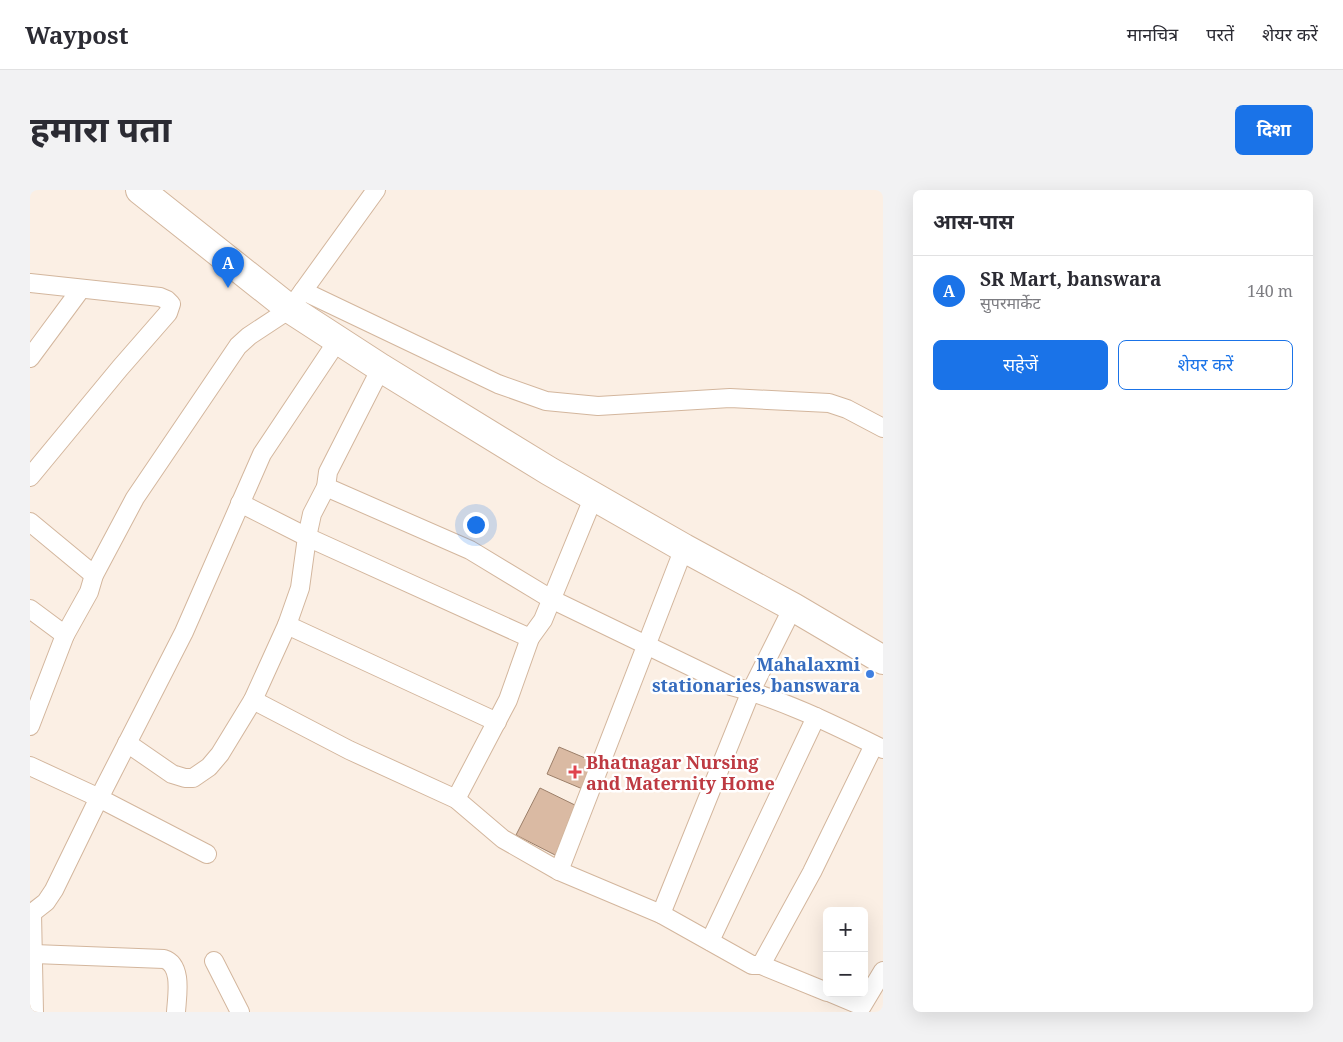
<!DOCTYPE html>
<html lang="hi">
<meta charset="utf-8">
<style>
body{margin:0;font-family:"Noto Serif","Noto Sans Devanagari",serif;background:#f2f2f3;color:#2b2b33}
.controls{position:absolute;right:15px;bottom:15px;display:grid;overflow:hidden;border-radius:8px;box-shadow:0 5px 20px #0002}
.controls button{width:45px;height:45px;display:grid;place-items:center;padding:0;border:0;border-bottom:1px solid #e1e1e2;background:#fff;color:#2b2b33;font:25px sans-serif}
.you{position:absolute;left:445px;top:334px;width:18px;height:18px;margin:-12px;border:4px solid #fff;border-radius:50%;background:#1a73e8;box-shadow:0 0 0 8px #1a73e833}
.badge{display:grid;place-items:center;width:32px;height:32px;border-radius:50%;background:#1a73e8;color:#fff;font-size:16px;font-weight:700}
.pin{position:absolute;translate:-50% -41px;filter:drop-shadow(0 1px 2px #0008)}
.pin::after{content:'';position:absolute;top:26px;width:18px;height:15px;background:inherit;clip-path:polygon(0 0,100% 0,50% 100%)}
.list{margin:0;padding:0;list-style:none}
h2{display:flex;justify-content:space-between;align-items:center;height:65px;margin:0;padding:0 20px;font-size:21px}
h2 small{font-size:16px;font-weight:400;color:#7c7c81}
.list li{display:grid;grid-template-columns:32px 1fr auto;gap:15px;align-items:center;box-sizing:border-box;height:70px;padding:0 20px;border-top:1px solid #e1e1e2}
.list b{display:block;font-size:19px;white-space:nowrap}
.list p{margin:0;font-size:16px;white-space:nowrap;color:#7c7c81}
.list em{font-size:16px;font-style:normal;color:#7c7c81}
.actions{display:flex;gap:10px;padding:15px 20px}
.actions a{flex:1;padding:11px 0;border:1px solid #1a73e8;border-radius:8px;text-align:center;font-size:18px;color:#1a73e8}
.actions .main{background:#1a73e8;color:#fff}
.map{position:relative;flex:none;width:853px;height:822px;overflow:hidden;border-radius:8px}
header{display:flex;align-items:center;gap:30px;box-sizing:border-box;height:70px;padding:0 25px;background:#fff;border-bottom:1px solid #e1e1e2}
header strong{font-size:24px}
nav{display:flex;gap:28px;margin-inline-start:auto;font-size:18px}
.intro{display:flex;align-items:center;justify-content:space-between;box-sizing:border-box;height:120px;padding:0 30px}
h1{margin:0;font-size:35px}
.button{padding:12px 22px;border-radius:8px;background:#1a73e8;color:#fff;font-size:18px;font-weight:700}
main{display:flex;gap:30px;padding:0 30px}
aside{flex:1;background:#fff;border-radius:8px;box-shadow:0 5px 20px #0002}
.map>svg:first-child{display:block}
</style>
<header>
<strong>Waypost</strong>
<nav><a>मानचित्र</a><a>परतें</a><a>शेयर करें</a></nav>
</header>
<div class="intro"><h1>हमारा पता</h1><a class="button">दिशा</a></div>
<main>
<div class="map">
<svg width="853" height="822" viewBox="0 0 853 822">
<rect width="100%" height="100%" fill="#fbefe4"/>
<!-- building -->
<g fill="#dabaa3" stroke="#9c7f69">
<path d="M529,557L567,573L555,600L517,584Z"/>
<path d="M510,598L551,618L527,666L486,645Z"/>
</g>
<g fill="none" stroke-linecap="round" stroke-linejoin="round">
<defs>
<g id="street">
<path d="M0,93L130,107L137,110L141,114L138,123L90,178L0,287"/>
<path d="M273,101L468,194L516,211L568,216L700,208L799,213L817,219L853,238"/>
<path d="M0,168L51,99"/>
<path d="M296,297L440,360L521,409L701,496C752,509 806,536 853,559"/>
<path d="M210,313L277,347L500,448"/>
<path d="M0,332L64,385"/>
<path d="M0,419L35,445"/>
<path d="M257,435L467,532"/>
<path d="M223,510L319,560L426,609L473,649L529,681L631,724L722,775H731L797,802"/>
<path d="M0,536L35,445L59,402L64,385L105,308L208,156L219,146L260,119L346,0"/>
<path d="M97,553L142,584L155,588H163L179,577L190,564L223,510L257,435L270,398L277,347L282,324L296,297L298,282L351,178"/>
<path d="M0,576L65,606L177,664"/>
<path d="M426,609L478,510L500,448L513,430L564,306"/>
<path d="M529,681L654,358"/>
<path d="M0,723H2L16,712L24,700L64,618L154,442L232,264L308,150"/>
<path d="M2,723L4,822"/>
<path d="M631,724L721,501L763,417"/>
<path d="M680,751L786,527"/>
<path d="M4,764L134,769C153,775 147,806 146,822"/>
<path d="M184,771L210,822"/>
<path d="M731,775L782,682L844,555"/>
<path d="M801,803L832,816L853,781"/>
</g>
<path id="highway" d="M110,0L260,119L351,178L519,281L654,358L763,417L853,470"/>
</defs>
<!-- street casing -->
<use href="#street" stroke="#d3b69d" stroke-width="20"/>
<!-- highway casing -->
<use href="#highway" stroke="#d3b69d" stroke-width="30"/>
<!-- street -->
<use href="#street" stroke="#fff" stroke-width="18"/>
<!-- highway -->
<use href="#highway" stroke="#fff" stroke-width="28"/>
</g>
<!-- markers -->
<circle fill="#3f7fe0" stroke="#fff" stroke-width="2" cx="840" cy="484" r="5"/>
<path fill="#e0444e" stroke="#fff" stroke-width="2" d="M542.5 574.5h5v5h5v5h-5v5h-5v-5h-5v-5h5z"/>
<g text-anchor="middle" dominant-baseline="central" stroke-width="5" stroke-linejoin="round" paint-order="stroke">
<!-- shop labels -->
<g font-size="18" font-weight="bold" fill="#366cbe" stroke="#fff" text-anchor="end">
<text x="830" y="474">Mahalaxmi<tspan x="830" dy="21">stationaries, banswara</tspan></text>
</g>
<!-- health labels -->
<g font-size="18" font-weight="bold" fill="#be3a42" stroke="#fff" text-anchor="start">
<text x="556" y="572">Bhatnagar Nursing<tspan x="556" dy="21">and Maternity Home</tspan></text>
</g>
</g>
</svg>
<div class="controls">
<button>+</button>
<button>−</button>
</div>
<div class="you"></div>
<div class="pin badge" style="left:198px;top:98px">A</div>
</div>
<aside>
<h2>आस-पास<small></small></h2>
<ul class="list">
<li><span class="badge">A</span><div><b>SR Mart, banswara</b><p>सुपरमार्केट</p></div><em>140 m</em></li>
</ul>
<div class="actions"><a class="main">सहेजें</a><a>शेयर करें</a></div>
</aside>
</main>
